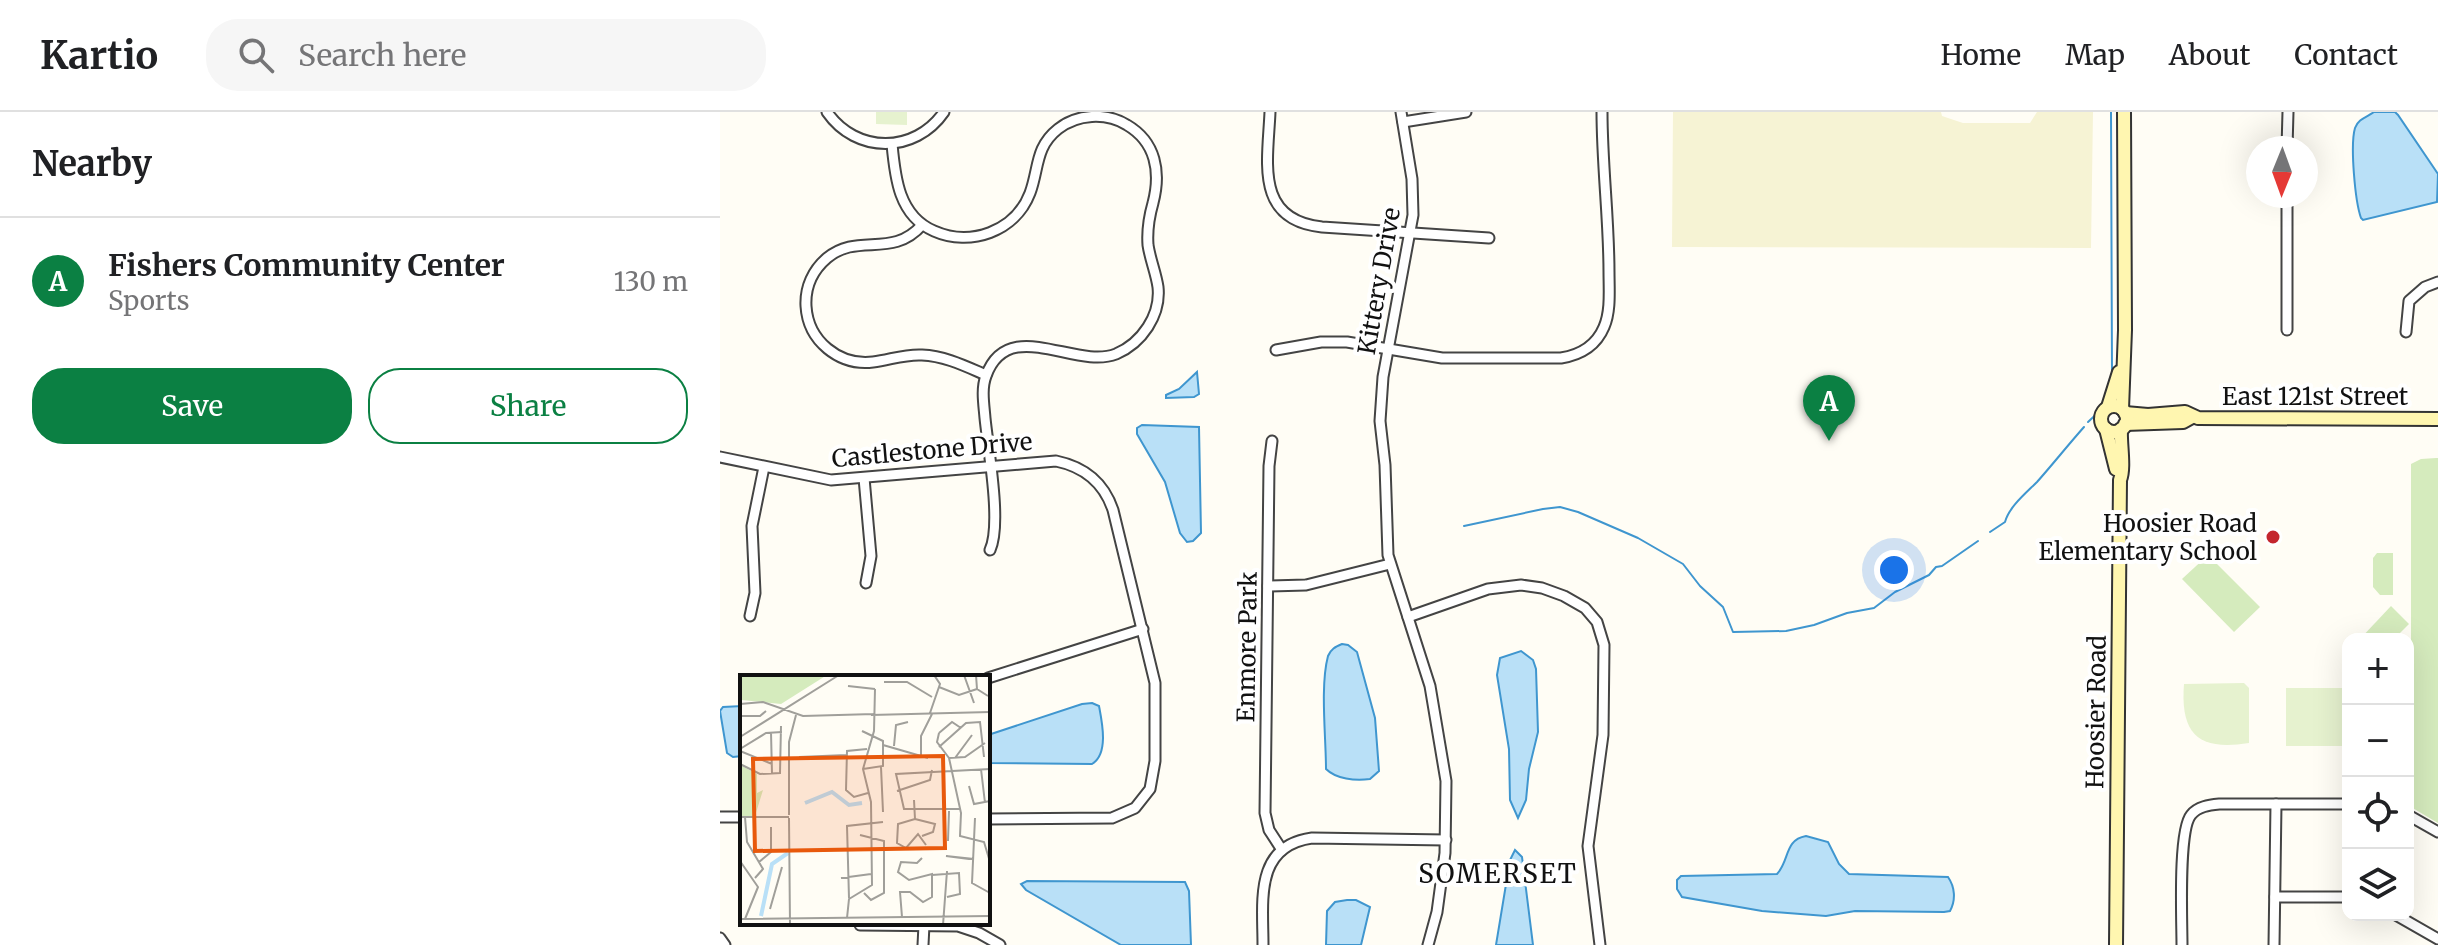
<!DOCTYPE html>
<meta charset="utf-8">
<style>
body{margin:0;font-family:Merriweather,serif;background:#f6f6f6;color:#202124}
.controls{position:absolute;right:24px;bottom:24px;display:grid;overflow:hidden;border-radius:16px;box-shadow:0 8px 32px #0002}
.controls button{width:72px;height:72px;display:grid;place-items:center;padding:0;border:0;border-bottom:2px solid #e0e0e0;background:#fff;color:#202124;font:40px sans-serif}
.compass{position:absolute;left:1526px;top:24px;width:72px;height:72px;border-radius:50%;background:#fff;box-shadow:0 8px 32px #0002;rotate:181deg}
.you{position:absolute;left:1174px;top:458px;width:28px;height:28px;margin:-20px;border:6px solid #fff;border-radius:50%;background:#1a73e8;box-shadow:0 0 0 12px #1a73e833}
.badge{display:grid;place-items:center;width:52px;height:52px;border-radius:50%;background:#0b8043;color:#fff;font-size:26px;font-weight:700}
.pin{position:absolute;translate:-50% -66px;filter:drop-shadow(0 2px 4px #0008)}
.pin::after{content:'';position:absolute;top:42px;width:28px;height:24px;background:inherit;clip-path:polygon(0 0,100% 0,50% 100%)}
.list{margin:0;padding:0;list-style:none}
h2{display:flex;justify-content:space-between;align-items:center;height:104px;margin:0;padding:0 32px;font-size:34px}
h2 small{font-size:26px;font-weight:400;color:#757577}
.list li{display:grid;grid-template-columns:52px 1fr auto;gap:24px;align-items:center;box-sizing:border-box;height:128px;padding:0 32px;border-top:2px solid #e0e0e0}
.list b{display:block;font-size:30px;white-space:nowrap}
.list p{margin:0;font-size:26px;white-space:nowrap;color:#757577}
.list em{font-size:26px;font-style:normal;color:#757577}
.actions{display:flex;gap:16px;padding:24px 32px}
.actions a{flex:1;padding:18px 0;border:2px solid #0b8043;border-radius:32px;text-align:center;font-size:28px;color:#0b8043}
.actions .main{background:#0b8043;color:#fff}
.icon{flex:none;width:44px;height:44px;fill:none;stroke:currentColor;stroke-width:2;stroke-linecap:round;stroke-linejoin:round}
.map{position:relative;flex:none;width:1718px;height:833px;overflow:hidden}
header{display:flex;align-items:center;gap:48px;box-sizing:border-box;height:112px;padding:0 40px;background:#fff;border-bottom:2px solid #e0e0e0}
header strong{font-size:38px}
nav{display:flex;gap:44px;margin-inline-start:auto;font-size:28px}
.search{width:560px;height:72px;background:#f6f6f6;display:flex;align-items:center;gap:20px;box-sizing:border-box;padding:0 28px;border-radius:32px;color:#757577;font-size:30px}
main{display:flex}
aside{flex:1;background:#fff}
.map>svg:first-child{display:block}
</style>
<header>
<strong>Kartio</strong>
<div class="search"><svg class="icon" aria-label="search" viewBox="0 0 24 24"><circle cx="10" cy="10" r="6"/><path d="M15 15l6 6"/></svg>Search here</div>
<nav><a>Home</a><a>Map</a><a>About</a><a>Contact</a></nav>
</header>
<main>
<aside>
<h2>Nearby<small></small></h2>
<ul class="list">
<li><span class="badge">A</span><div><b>Fishers Community Center</b><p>Sports</p></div><em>130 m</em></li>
</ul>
<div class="actions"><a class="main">Save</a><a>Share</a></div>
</aside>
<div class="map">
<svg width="1718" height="833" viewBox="0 0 1718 833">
<rect width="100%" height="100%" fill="#fffdf5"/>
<!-- farmland -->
<path fill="#f6f3d4" d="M953,0H1221L1222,4L1243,11H1310L1317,0H1373L1371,136L952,135Z"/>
<!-- green -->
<g fill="#d5ebbd">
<path d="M1716,346H1718V711L1691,695V352L1701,347Z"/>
<path d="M1657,441H1673V483H1660L1653,475V446Z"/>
<path d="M1488,443L1540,495L1514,520L1462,467Z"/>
<path d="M1671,494L1689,512L1674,527H1640Z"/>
</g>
<!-- pitch -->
<g fill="#e6f2cf">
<path d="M156,0H187V13L156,12Z"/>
<path d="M1524,571L1529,576V631C1479,639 1460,623 1464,572Z"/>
<rect x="1566" y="576" width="62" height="58"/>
</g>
<!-- water -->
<g fill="#b9e0f7" stroke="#3f96cf" stroke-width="2">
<path d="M1654,0H1675L1678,3L1718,62L1717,90L1643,108L1641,106C1635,89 1630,33 1635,16C1638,7 1647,5 1654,0Z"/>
<path d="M477,260L479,282L474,285L446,286V283L459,277Z"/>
<path d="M422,313L479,315L481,421L473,429L467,430L460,421L445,370L417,322V316Z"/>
<path d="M622,532L628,533L637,540L655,606L659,659L650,667C635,669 616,667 606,657C606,625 600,574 608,544C611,537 615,535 622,532Z"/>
<path d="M801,539L813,548L816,557L818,620L809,657L806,688L798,706L790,688L789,637L777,563L780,546Z"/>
<path d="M372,591L379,594C382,610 389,642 372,652L268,651V623L362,592Z"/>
<path d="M22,594V644L13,645L7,641L0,599L3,595Z"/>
<path d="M1086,724L1108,730L1119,752L1129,762L1228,765C1235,775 1236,788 1230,799L1224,800L1135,799L1106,804L1042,799L962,785L957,777V768L961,764L1057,762C1070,748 1064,728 1086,724Z"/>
<path d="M795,738L802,745L813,833H776L790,748Z"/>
<path d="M307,769L465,770L469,779L471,833H401L306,778L301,772Z"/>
<path d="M627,788H636L650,795L641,833H606L607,799L615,790Z"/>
</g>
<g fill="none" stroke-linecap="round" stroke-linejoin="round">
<!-- stream -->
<g stroke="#3f96cf" stroke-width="2">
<path d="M1391,0L1392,262"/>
<path d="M1368,310L1384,295"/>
<path d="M744,414L823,397L840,395L858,400L918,426L963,452L980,474L1003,495L1013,520L1066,519L1094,513L1127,501L1154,496L1175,480L1209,463L1216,455L1222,454L1258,429"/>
<path d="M1270,420L1285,410C1289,395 1306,381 1317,370C1333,352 1348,333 1364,315"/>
</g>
<defs>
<g id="street">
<path d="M107,0C136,42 195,42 224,0"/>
<path d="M550,0C548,49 534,108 602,115L769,126"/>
<path d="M681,0L692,67L693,103L663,265L660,309L665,353L668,443L710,574L726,669L725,741L717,800L708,833"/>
<path d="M683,10L746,0"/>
<path d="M172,32C175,66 179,104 214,119C250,135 295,120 310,81C319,57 315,35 338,17C357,2 386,0 407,13C436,30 441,60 433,91C429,105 427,119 428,133C430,147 436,161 438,175C441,203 422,231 396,242C355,258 288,203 266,264C261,277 264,293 265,306C268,337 282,412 270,438"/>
<path d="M1567,36L1568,0"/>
<path d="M202,113C172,147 138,120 107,146C93,158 85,175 86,194C88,229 119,254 153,250C170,248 184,242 202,243C225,244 245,254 266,263"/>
<path d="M1567,218V84"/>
<path d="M1686,220L1689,189L1705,175L1718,170"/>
<path d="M556,238L601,230H627L722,246H841C860,243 876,234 884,215C891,199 889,178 889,160C889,107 882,53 882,0"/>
<path d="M552,329L549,354L545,701L549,718L562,738"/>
<path d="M0,345L111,368L336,349C365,355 384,371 393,398L435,571V649L430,677L415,696L392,706L268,707"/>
<path d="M144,366L151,444L146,471"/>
<path d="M548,474L586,473L670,452"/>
<path d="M30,504L35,481L32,414L44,355"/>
<path d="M688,505L768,477L801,473L822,476L844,484L865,496L877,510L884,533L883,623L868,734L880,833"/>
<path d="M268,566L423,517"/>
<path d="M1688,703L1718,720"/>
<path d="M0,705H22"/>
<path d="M1555,785H1628"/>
<path d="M1676,803L1718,827"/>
<path d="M140,813L238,814L259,821L280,833"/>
<path d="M0,826L5,833"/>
<path d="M203,833L204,813"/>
<path d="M543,833C543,789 534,734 592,726L726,728"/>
<path d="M1462,833C1462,808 1458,719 1471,703C1478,694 1490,693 1500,692H1628"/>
<path d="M1554,833L1556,692"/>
</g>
<g id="secondary">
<circle cx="1394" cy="307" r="13"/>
<path d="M1388,295L1399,260"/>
<path d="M1402,297L1405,218L1404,0"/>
<path d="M1405,301L1428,303L1465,300L1478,306L1718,307"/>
<path d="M1405,312L1463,310L1472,305"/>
<path d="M1386,317L1396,357"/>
<path d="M1396,833L1400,368C1405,355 1400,332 1401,317"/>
</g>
</defs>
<!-- street casing -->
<use href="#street" stroke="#444" stroke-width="13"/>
<!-- secondary casing -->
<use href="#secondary" stroke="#333" stroke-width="16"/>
<!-- street -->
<use href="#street" stroke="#fff" stroke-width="9"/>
<!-- secondary -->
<use href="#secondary" stroke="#fff6b0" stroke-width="12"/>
</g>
<!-- markers -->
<circle fill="#c4262e" stroke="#fff" stroke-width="3" cx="1553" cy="425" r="8"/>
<g text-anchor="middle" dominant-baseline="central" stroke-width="8" stroke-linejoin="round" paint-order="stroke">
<!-- street labels -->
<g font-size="24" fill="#111" stroke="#fff">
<text transform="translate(659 169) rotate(-80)">Kittery Drive</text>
<text x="1595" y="284">East 121st Street</text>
<text transform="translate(212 338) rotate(-5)">Castlestone Drive</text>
<text transform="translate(527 535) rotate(-89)">Enmore Park</text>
<text transform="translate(1376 600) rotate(-89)">Hoosier Road</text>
</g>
<!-- poi labels -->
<g font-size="24" fill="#111" stroke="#fff" text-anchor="end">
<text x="1537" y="411">Hoosier Road<tspan x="1537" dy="28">Elementary School</tspan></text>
</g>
<!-- neighbourhood labels -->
<g font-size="26" letter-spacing="2" fill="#111" stroke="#fff">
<text x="778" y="761">SOMERSET</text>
</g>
</g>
<!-- overview -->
<g transform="translate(20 563)">
<rect width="250" height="250" fill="#fffdf5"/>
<path d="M0,0H87L41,29L2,25ZM0,90L17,99V118L23,115L15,141H0Z" fill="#d5ebbd"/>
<path fill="none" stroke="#b9e0f7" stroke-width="4" d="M65,128L92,117L109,130L122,128M21,241L32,189L48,178"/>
<path fill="none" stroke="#a09f9a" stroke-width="2" d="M224,0L234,28M236,0L237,14L248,21M144,7H167L192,22M108,11L135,14M199,12L219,20L237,14M0,29L23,27L63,41L134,39M190,38L200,9L194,0M131,40L250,37M0,41H20L26,36M122,56L143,66V91L123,94M31,57L32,99M199,58L197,67L209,83M199,58L212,47L221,53M0,62L99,0M143,70L188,83M154,71L156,50L168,47M199,72L226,48L240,47L244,82M0,74L26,58L42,57M127,74L107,76L106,115L114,122L128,118M0,76L32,89M59,82L106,80M181,83V61L192,39M209,83L221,138L220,161L244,167L250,187M209,83L225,82L245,68M215,83L232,60M0,89L20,99L40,98L41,51M141,92L143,137M241,94L245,128M229,111L234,129L250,126M157,116L190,105L192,95M174,125L175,144L158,149L157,168L166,173L178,159L186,170M220,134H164L156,99L250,94M49,140V67L56,40M0,142H49M5,142L7,167L23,194L15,203M49,143L50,250M235,143L232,208L250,218M175,144L195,149L193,157L182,161M120,160L144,166V218L131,225L124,218M208,166L209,136M229,184L206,181L234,184M0,186L18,212L5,244M19,187L31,177V152M192,200L219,198L220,219L207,222M101,203L131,199M109,223L107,151L143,147M30,234L42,192M162,242L160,217H170L183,227L192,222V199L169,205L158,197L161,187L177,188L182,183M107,243L109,224L132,210L131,127L123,94L134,56L135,14M0,244L250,241M203,250L207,196"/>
<path fill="#e8590c" fill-opacity="0.15" stroke="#e8590c" stroke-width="4" d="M203,81L205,173L15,176L13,84Z"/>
<rect width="250" height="250" fill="none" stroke="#111" stroke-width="4"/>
</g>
</svg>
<div class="controls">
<button>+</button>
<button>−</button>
<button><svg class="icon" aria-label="locate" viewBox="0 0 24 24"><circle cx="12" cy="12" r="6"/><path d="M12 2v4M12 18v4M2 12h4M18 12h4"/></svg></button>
<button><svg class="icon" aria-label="layers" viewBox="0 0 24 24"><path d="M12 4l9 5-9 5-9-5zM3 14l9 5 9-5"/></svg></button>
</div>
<svg class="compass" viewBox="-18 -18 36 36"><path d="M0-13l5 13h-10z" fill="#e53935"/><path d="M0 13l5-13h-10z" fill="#757577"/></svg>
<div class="you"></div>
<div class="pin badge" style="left:1109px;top:329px">A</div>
</div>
</main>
